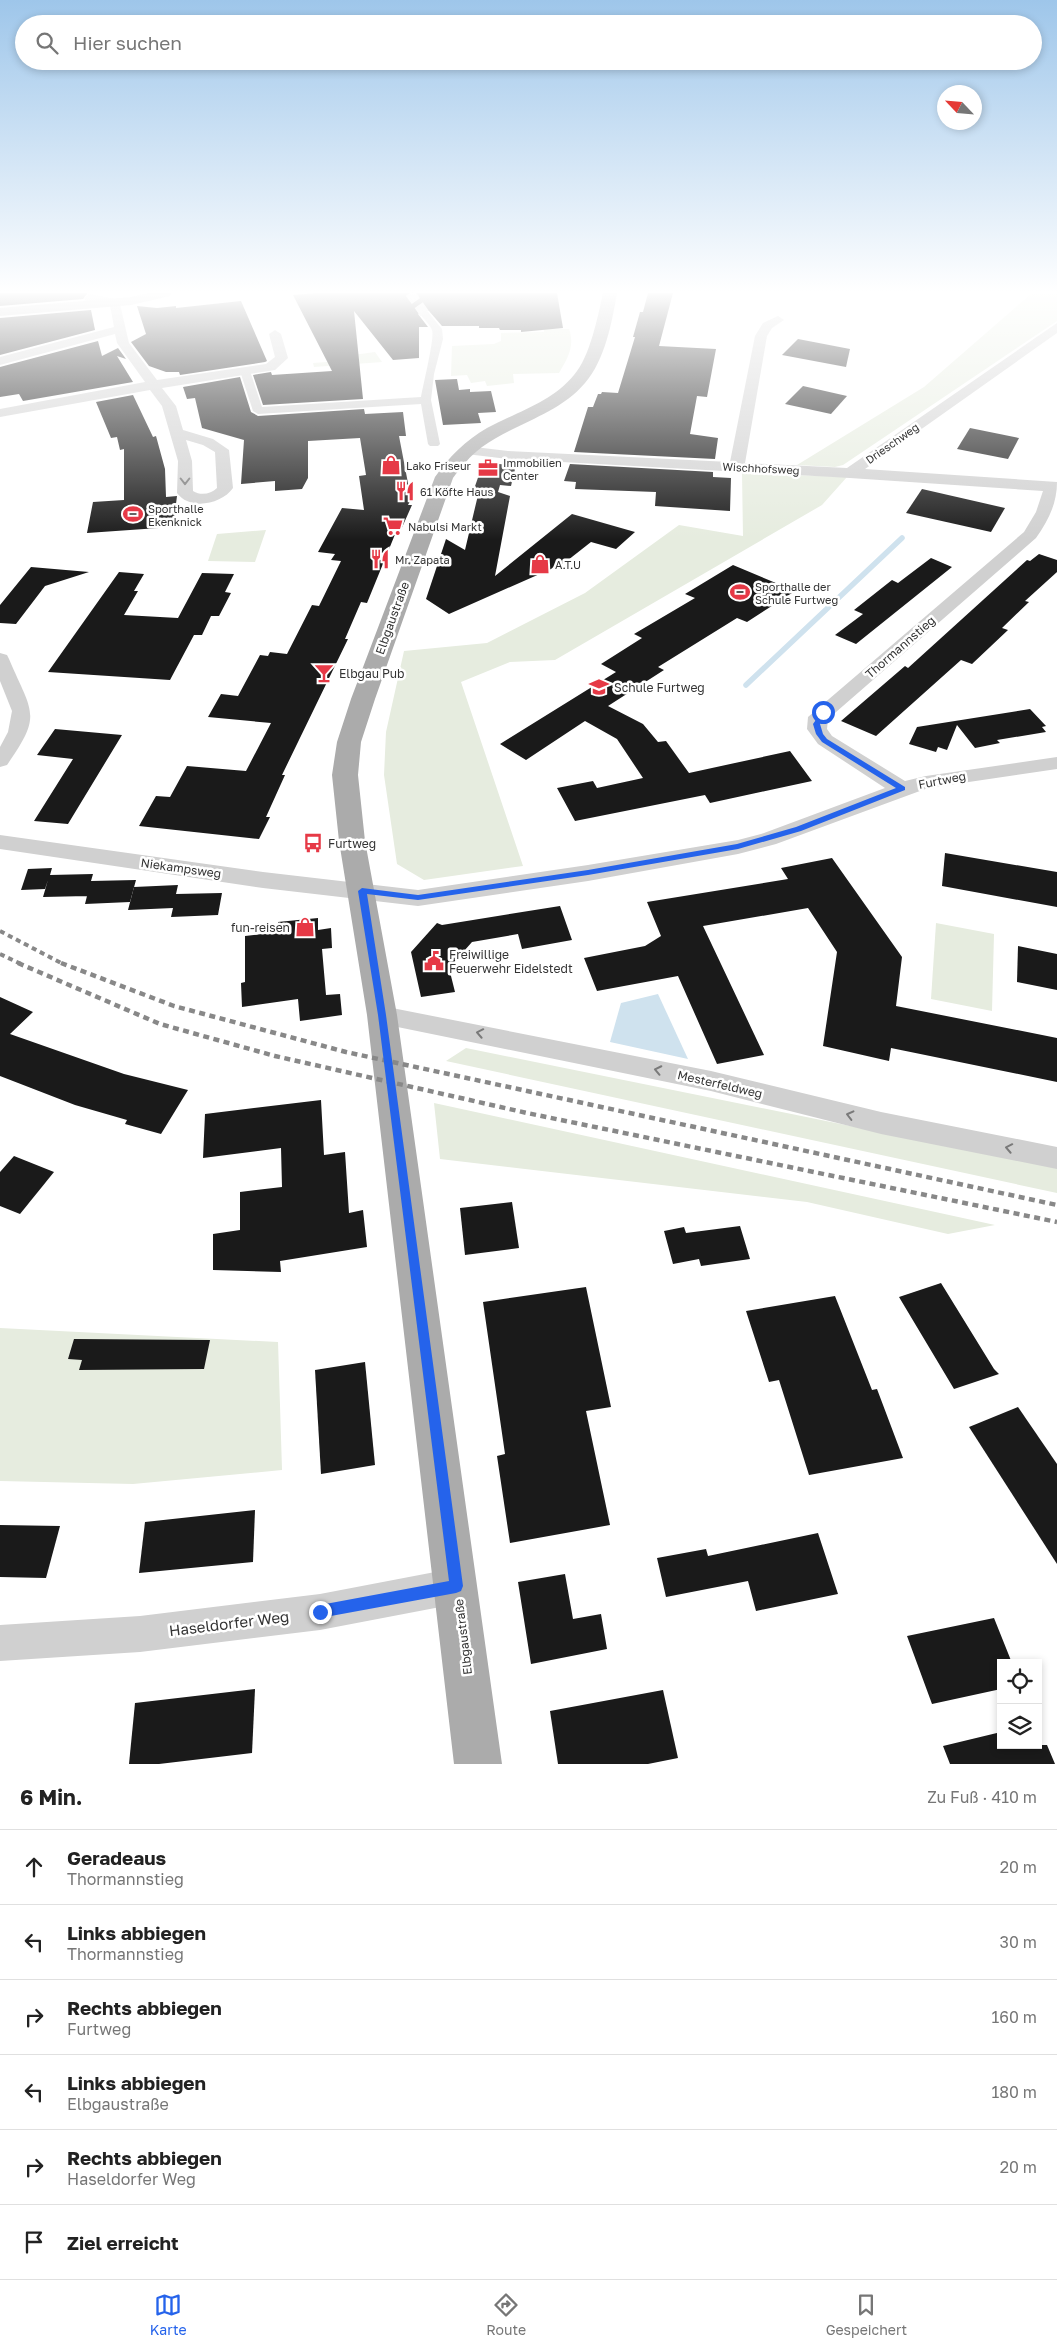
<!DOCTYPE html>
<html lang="de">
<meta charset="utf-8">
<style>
body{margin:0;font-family:"Golos Text",sans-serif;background:#f2f2f2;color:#222}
.controls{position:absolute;right:15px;bottom:15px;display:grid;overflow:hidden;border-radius:0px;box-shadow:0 2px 8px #0003}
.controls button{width:45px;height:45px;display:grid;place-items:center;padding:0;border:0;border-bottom:1px solid #e0e0e0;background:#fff;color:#222;font:25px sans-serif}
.compass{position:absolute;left:937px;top:85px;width:45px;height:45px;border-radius:50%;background:#fff;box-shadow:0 2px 8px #0003;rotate:296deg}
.stop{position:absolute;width:15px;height:15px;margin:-11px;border:4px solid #2563eb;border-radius:50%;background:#fff}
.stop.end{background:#2563eb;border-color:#fff;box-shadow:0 1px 5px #0008}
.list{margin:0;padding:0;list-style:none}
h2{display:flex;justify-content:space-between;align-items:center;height:65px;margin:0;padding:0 20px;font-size:21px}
h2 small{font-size:16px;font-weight:400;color:#767676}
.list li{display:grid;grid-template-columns:32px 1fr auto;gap:15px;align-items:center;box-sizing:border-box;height:75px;padding:0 20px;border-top:1px solid #e0e0e0}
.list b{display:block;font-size:19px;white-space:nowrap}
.list p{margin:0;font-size:16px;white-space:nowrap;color:#767676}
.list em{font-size:16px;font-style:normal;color:#767676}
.icon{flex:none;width:28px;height:28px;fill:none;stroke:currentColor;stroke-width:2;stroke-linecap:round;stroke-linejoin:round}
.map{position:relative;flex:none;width:1057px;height:1764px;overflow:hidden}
.search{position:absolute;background:#fff;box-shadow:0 2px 8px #0003;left:15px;right:15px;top:15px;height:55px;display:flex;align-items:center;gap:12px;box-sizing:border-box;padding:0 18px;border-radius:28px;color:#767676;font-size:19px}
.sheet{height:515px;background:#fff}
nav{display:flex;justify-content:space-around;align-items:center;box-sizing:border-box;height:70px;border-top:1px solid #e0e0e0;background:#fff;font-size:14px;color:#767676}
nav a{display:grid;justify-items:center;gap:2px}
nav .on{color:#2563eb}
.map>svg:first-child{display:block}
</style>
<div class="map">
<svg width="1057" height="1764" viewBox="0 0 1057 1764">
<rect width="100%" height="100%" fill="#fff"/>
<!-- green -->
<g fill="#e6ecdf">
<path d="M1032,293H1057V321L843,465L835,467L797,465L924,387Z"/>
<path d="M544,329H569C575,346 568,358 559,373L513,374L514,383L487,386L485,381L471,383L467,375L451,376L452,346L494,344L501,341V333L544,332Z"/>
<path d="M375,352L382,362L314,367L313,363L341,361L339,357Z"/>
<path d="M742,473L847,477L822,505L555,660L510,662L461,682L523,866L424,880L397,864L384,775L386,732L404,651L487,643L585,593L679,525L743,536Z"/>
<path d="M266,530L255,562L208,561L217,534Z"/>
<path d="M936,923L994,934L992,1011L931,999Z"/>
<path d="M466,1048L1057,1168V1193L446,1061Z"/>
<path d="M434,1103L995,1225L948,1234L807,1202L440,1159Z"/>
<path d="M0,1328L278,1342L282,1470L133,1484L0,1481Z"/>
</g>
<!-- water -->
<path fill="#cfe2ee" d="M658,994L688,1059L610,1042L621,1003Z"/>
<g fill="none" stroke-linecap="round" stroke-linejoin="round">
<!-- stream -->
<path stroke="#cfe2ee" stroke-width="5.5" d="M746,685L902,538"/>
</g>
<!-- building -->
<g fill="#1a1a1a">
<path d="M0,293H87V294L83,299L0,306Z"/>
<path d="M316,293H557L563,328L521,332V330H500L499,328H479V326H442L429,311L424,309L418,314L428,327H419V358L393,360L354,311L363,399L263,405L253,375L271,372L272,375L332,371L293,295Z"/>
<path d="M648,293H673L659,346L716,349L707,397L697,396L690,434L718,438L715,459L574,452L588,407H593L598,394H601L602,392L618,393L635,337H633L640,312H643Z"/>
<path d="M241,301L267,361L265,362L180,375L179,372H166L149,366L131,342L146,334L137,306L157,308L176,306V308Z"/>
<path d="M91,310L95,330L0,355V318Z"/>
<path d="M798,339L850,349L846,367L782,355Z"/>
<path d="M98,341L102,356L118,348L126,359L117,356L133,382L23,401L19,394L0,397V367Z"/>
<path d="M240,377L251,412L258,416L364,409L365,414L403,412L406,436H399L411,499L408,505H412L400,532H396L367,603L361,602L345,639H348L282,775H285L266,817H270L259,839L139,826L156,796L170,797L187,766L246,771L271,723L208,717L221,694L238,696L260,655L268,656L270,652L287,654L312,605L319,606L341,561L331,560L335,554L318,552L342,508L364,510L359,476L366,475L360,438L308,441V478L302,489L275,491V481L241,484L244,440L202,428L195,398L187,399L183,387Z"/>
<path d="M457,379L459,390L470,389V392L491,391L496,412L478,413L481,423L443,425L435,380Z"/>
<path d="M803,386L847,396L831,414L785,404Z"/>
<path d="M133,395L153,437L156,436L165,469L166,497L177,496L173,527L87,533L93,502L124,500V449L120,450L117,437L111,438L96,402Z"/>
<path d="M970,428L1019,438L1008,459L957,449Z"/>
<path d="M483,463L516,465L511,486L500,485L498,492L510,496L495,576L572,514L635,532L616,549L591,542L563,564L558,563L551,569L449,614L426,599L446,539L465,550L478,495H472Z"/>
<path d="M570,464L713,472V477L731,478L730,511L655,506L656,492L575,489L576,482L564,481Z"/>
<path d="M922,489L1005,508L991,532L906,513Z"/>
<path d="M1039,554L1057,560V572L1025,601L1029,602L1002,628L1008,630L972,664L961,660L876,736L841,721L905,666L908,668L1027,560L1030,561Z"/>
<path d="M931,558L952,567L856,644L835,635L863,614L854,610L892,580L898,583Z"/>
<path d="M733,565L795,591L747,622L737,618L658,667L664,670L608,706L643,724L658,742L666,741L689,773L790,751L812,781L710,803L705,795L575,821L557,788L593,781L597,788L643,778L617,739L585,721L526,760L500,744L616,672L601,664L642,638L634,634L695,598L685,594Z"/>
<path d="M31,567L89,572L45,586L16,624L0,623V605Z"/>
<path d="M119,572L144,574L134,591H138L124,615L178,618L202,573L234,574L225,592L231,593L219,616H211L202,635H194L170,680L48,672Z"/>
<path d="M1030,709L1046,726L1042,727L1046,732L997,740L1000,743L975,748L957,725L947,750L938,747L936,752L909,744L917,727Z"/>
<path d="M55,729L122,735L68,824L34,821L73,759L37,755Z"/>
<path d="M945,853L1057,872V907L942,886Z"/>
<path d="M832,858L902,957L896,1006L1057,1038V1082L891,1048L889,1061L823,1046L837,952L808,908L703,926L764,1055L717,1064L678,976L597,991L584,958L645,946L661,936L647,902L788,879L781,868Z"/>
<path d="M52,868L50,875L93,874L91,881L136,880L130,902L85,904L89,888L87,896L43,897L48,880L45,889L21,890L28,869Z"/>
<path d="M178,885L176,894L222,893L218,915L171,917L173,908L128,910L134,887Z"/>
<path d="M560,906L572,940L522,949L518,934L472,942L449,968L455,992L421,997L411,952L437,923L442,925Z"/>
<path d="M318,918V930L331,928L332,948L322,949L326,995L340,994L342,1015L300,1021L298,999L242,1007L241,983L245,982V936L278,932V922Z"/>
<path d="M1018,946L1057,954V990L1017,982Z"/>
<path d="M0,997L33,1012L10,1034L124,1074L188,1090L161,1134L125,1124L127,1120L75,1105L0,1076Z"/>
<path d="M321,1100L324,1155L345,1152L349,1213L363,1210L367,1247L280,1261L281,1272L213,1270V1234L240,1230V1192L282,1187L281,1148L203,1158L205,1114Z"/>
<path d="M14,1156L54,1172L20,1214L0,1206V1172Z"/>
<path d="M512,1202L519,1248L465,1255L460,1208Z"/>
<path d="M740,1226L750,1259L701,1266L699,1259L673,1264L664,1231L684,1227L686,1233Z"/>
<path d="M941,1283L994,1369L999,1374L954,1389L899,1297Z"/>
<path d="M586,1287L611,1407L586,1411L610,1525L510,1543L497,1456L505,1454L483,1302Z"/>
<path d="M835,1296L872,1390L877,1389L903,1458L809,1475L779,1380L769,1382L746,1311Z"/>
<path d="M74,1339L210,1340L204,1369L79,1370L82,1360L68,1359Z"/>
<path d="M365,1362L375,1465L321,1474L315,1370Z"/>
<path d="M1018,1407L1057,1464V1564L969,1427Z"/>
<path d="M255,1510L253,1562L139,1573L145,1522Z"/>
<path d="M0,1525L60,1526L46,1578L0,1577Z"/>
<path d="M818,1533L838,1594L756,1611L748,1581L666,1597L657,1558L706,1549L708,1556Z"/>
<path d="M565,1574L573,1619L601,1614L607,1649L531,1664L518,1582Z"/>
<path d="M994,1618L1012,1663H1001V1689L932,1704L907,1636Z"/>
<path d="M255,1689L252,1753L159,1764H129L135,1703Z"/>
<path d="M663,1690L678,1758L648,1764H558L550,1711Z"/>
<path d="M1001,1732V1745H1047L1055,1764H950L943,1746Z"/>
</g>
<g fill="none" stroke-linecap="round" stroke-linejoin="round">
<!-- pedestrian-tunnel -->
<path stroke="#d6d6d6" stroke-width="10" stroke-dasharray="10 5" stroke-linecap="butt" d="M410,293L425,314"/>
<!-- pedestrian -->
<path fill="#d0d0d0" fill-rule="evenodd" d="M425,311L428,312L442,329L443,339L434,374L431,400L440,444L438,446H430L428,444L421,404L258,414L253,411L240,371L245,368L250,371L262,407L421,397C423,385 435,337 432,330C430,325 424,319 420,314Z"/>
<!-- minor -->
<g fill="#d0d0d0" fill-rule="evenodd">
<path d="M90,294L119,300L129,343L157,380L266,364L275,357L269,334L275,330L281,334L288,358L275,370L162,388L176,406L183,430L213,439L229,450L233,488C222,504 190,511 177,493L178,461L162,406L150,390L0,417V409L145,382L117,343L115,334L0,365V357L114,327L110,305L86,301L84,298ZM186,440L203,445L215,452L217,488C211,494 201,496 193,491L192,461Z"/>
<path d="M778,316L784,320L772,328L767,336L745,463L847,468L1057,323V333L865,469L1057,482C1057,504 1048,521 1036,538L828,719L827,729L832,736L905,781L926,776L1057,757V769L928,788L776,844L738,854L588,881L418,906L263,888L0,849V835L263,872L418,890L588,865L738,840L761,834L885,788L818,744L807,729L808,717L1024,532L1036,512L1043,491L850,478L508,459L466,454L459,450L466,446L508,451L730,462L755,336L763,323Z"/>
<path d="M0,653L7,655L9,659C32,713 43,714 7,765L0,767V747L8,732L12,711L0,681Z"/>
<path d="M382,1006L711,1071L881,1112L1057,1147V1169L881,1134L711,1091L373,1022L370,1015L373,1008Z"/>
<path d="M456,1568L468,1574L474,1586L468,1598L456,1604L320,1630L140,1652L0,1661V1625L140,1616L320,1594Z"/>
</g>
<!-- secondary -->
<path fill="#bdbdbd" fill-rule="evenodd" d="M147,293H172L170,296L131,305L0,316V308L131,297Z"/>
<!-- primary -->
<path fill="#ababab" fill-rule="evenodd" d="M603,293H617C612,322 605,360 585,383C558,415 515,423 482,447C470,456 462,466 453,478L375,699L361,742L358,775L365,841L397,1015L502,1764H454L367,1015L339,841L332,775L337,742L351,699L435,477C449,457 466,440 487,428C517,412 552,402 574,375C590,357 598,316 603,293Z"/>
<!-- rail-far1 -->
<g stroke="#888" stroke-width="4" stroke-dasharray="5 4" stroke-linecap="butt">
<path d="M0,931L63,964"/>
<path d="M0,954L21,964"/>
</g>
<!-- rail -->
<g stroke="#888" stroke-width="4.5" stroke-dasharray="6 4.5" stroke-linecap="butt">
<path d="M18,963L160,1024L275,1056L527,1113L1057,1222"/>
<path d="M61,963L174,1006L346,1052L1057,1205"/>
</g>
</g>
<!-- one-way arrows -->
<defs><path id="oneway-chevron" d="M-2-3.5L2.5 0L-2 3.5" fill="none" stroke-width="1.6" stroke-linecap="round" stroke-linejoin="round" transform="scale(1.25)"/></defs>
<g stroke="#7a7a7a">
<use href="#oneway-chevron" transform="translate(185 481) rotate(90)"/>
<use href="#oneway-chevron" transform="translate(480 1033) rotate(-169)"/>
<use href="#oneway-chevron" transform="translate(658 1070) rotate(-168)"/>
<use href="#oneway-chevron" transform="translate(850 1115) rotate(-166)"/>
<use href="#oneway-chevron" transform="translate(1009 1148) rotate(-169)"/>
</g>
<!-- sky -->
<linearGradient id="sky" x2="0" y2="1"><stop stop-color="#9ec6ea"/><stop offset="0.54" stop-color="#fff"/><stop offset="1" stop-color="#fff" stop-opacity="0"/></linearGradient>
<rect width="1057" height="540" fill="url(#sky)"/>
<!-- route -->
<path fill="#2563eb" d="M823,710L827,712L820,724L823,734L827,739L905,787V790L801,831L738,849L588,875L418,900L367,894L386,1015L463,1586L461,1591L456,1593L320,1618L316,1616L314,1612L316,1607L320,1605L449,1581L378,1015L358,891L362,888L418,895L588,870L737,844L796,827L896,788L822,742L816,734L813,724Z"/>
<!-- icons -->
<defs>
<symbol id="shop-bare" viewBox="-9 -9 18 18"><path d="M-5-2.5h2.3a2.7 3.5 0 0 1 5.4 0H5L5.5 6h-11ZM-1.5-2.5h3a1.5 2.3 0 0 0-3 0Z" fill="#e63946" stroke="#fff" stroke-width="2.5" paint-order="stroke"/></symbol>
<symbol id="office-bare" viewBox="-9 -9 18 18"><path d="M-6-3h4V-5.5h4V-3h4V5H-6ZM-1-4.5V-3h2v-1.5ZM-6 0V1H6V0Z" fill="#e63946" stroke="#fff" stroke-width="2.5" paint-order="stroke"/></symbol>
<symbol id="restaurant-bare" viewBox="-9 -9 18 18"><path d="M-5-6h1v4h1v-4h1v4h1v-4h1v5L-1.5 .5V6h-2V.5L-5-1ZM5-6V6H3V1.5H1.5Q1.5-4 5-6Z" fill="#e63946" stroke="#fff" stroke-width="2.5" paint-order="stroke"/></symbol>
<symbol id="stadium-bare" viewBox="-9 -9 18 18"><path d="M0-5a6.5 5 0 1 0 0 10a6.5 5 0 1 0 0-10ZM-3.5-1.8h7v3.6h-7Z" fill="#e63946" stroke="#fff" stroke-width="2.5" paint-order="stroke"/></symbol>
<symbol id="supermarket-bare" viewBox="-9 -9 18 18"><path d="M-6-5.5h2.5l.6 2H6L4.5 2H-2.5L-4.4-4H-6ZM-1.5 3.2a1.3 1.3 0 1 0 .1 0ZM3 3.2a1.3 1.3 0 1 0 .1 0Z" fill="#e63946" stroke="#fff" stroke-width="2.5" paint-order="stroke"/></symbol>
<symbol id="bar-bare" viewBox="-9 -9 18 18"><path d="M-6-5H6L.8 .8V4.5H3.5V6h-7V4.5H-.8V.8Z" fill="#e63946" stroke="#fff" stroke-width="2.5" paint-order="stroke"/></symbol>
<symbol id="school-bare" viewBox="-9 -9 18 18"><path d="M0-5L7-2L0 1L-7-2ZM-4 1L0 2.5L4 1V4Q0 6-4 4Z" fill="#e63946" stroke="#fff" stroke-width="2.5" paint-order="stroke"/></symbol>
<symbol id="bus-bare" viewBox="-9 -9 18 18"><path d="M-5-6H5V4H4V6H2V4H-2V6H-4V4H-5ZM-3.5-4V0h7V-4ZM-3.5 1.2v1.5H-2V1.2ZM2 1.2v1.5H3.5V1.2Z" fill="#e63946" stroke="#fff" stroke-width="2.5" paint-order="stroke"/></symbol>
<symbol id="civic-bare" viewBox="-9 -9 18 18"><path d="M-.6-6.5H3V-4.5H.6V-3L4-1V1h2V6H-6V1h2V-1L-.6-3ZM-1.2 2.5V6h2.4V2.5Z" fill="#e63946" stroke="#fff" stroke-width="2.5" paint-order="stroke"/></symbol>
</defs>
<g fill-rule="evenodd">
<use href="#shop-bare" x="377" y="451" width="28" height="28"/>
<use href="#office-bare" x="474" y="454" width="28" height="28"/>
<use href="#restaurant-bare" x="391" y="477" width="28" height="28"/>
<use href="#stadium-bare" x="119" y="500" width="28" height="28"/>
<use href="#supermarket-bare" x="379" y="512" width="28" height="28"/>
<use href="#restaurant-bare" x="366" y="545" width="28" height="28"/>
<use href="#shop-bare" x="526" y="550" width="28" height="28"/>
<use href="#stadium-bare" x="726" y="578" width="28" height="28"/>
<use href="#bar-bare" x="310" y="659" width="28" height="28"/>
<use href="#school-bare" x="585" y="673" width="28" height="28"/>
<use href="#bus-bare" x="299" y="829" width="28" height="28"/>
<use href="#shop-bare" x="291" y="913" width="28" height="28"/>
<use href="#civic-bare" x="420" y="947" width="28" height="28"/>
</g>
<g text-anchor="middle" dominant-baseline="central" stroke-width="5" stroke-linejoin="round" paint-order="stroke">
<!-- far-street labels -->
<g font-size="11" fill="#333" stroke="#fff">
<text transform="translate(892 443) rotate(-35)">Drieschweg</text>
<text transform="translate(761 468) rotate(3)">Wischhofsweg</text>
</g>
<!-- far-poi labels -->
<g font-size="11" fill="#333" stroke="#fff" text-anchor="start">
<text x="503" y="462">Immobilien<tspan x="503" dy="13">Center</tspan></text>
<text x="406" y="465">Lako Friseur</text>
<text x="420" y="491">61 Köfte Haus</text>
<text x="148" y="508">Sporthalle<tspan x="148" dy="13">Ekenknick</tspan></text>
<text x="408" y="526">Nabulsi Markt</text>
<text x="395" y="559">Mr. Zapata</text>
<text x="555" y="564">A.T.U</text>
<text x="755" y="586">Sporthalle der<tspan x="755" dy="13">Schule Furtweg</tspan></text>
</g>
<!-- street labels -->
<g font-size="12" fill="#333" stroke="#fff">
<text transform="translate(392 618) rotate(-70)">Elbgaustraße</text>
<text transform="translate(900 647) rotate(-41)">Thormannstieg</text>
<text transform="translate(942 780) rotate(-11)">Furtweg</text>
<text transform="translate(181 868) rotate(8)">Niekampsweg</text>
<text transform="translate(720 1084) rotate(13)">Mesterfeldweg</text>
<text transform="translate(463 1637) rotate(-97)">Elbgaustraße</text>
</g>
<!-- poi labels -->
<g font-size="12" fill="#333" stroke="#fff" text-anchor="start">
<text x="339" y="673">Elbgau Pub</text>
<text x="614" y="687">Schule Furtweg</text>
<text x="328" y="843">Furtweg</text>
<text x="290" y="927" text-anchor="end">fun-reisen</text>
<text x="449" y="954">Freiwillige<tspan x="449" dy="14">Feuerwehr Eidelstedt</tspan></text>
</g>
<!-- near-street labels -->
<g font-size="15" fill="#333" stroke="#fff">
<text transform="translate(229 1623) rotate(-7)">Haseldorfer Weg</text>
</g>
</g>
</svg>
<div class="controls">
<button><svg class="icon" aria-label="locate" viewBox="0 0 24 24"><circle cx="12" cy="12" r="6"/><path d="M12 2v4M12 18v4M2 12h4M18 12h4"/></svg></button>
<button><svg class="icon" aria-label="layers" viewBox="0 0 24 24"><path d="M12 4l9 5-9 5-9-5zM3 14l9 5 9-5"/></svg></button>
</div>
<svg class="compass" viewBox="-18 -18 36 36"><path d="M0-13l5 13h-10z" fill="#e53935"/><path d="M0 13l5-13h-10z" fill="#767676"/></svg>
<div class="stop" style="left:823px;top:712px"></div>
<div class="stop end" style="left:320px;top:1612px"></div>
<div class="search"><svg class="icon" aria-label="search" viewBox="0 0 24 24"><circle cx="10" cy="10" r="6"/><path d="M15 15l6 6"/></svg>Hier suchen</div>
</div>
<section class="sheet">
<h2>6 Min.<small>Zu Fuß · 410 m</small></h2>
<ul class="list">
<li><svg class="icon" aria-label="ahead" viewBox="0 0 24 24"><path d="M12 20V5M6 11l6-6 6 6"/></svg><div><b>Geradeaus</b><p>Thormannstieg</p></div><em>20 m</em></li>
<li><svg class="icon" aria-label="left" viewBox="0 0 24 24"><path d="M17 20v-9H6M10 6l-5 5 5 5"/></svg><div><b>Links abbiegen</b><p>Thormannstieg</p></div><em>30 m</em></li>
<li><svg class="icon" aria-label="right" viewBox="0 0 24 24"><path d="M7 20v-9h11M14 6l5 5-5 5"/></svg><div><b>Rechts abbiegen</b><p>Furtweg</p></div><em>160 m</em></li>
<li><svg class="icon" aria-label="left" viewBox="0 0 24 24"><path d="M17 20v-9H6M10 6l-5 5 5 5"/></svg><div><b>Links abbiegen</b><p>Elbgaustraße</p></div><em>180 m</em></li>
<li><svg class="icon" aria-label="right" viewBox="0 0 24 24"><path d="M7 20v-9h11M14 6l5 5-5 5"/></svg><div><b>Rechts abbiegen</b><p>Haseldorfer Weg</p></div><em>20 m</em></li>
<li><svg class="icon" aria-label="arrive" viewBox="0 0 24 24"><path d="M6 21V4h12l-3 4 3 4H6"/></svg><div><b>Ziel erreicht</b></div></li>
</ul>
</section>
<nav>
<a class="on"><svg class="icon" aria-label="map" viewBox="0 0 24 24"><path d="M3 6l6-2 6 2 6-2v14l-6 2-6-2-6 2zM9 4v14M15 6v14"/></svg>Karte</a>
<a><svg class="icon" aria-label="directions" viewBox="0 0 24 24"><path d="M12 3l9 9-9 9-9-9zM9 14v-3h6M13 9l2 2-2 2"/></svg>Route</a>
<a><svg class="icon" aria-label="saved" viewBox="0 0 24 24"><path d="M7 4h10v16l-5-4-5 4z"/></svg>Gespeichert</a>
</nav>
